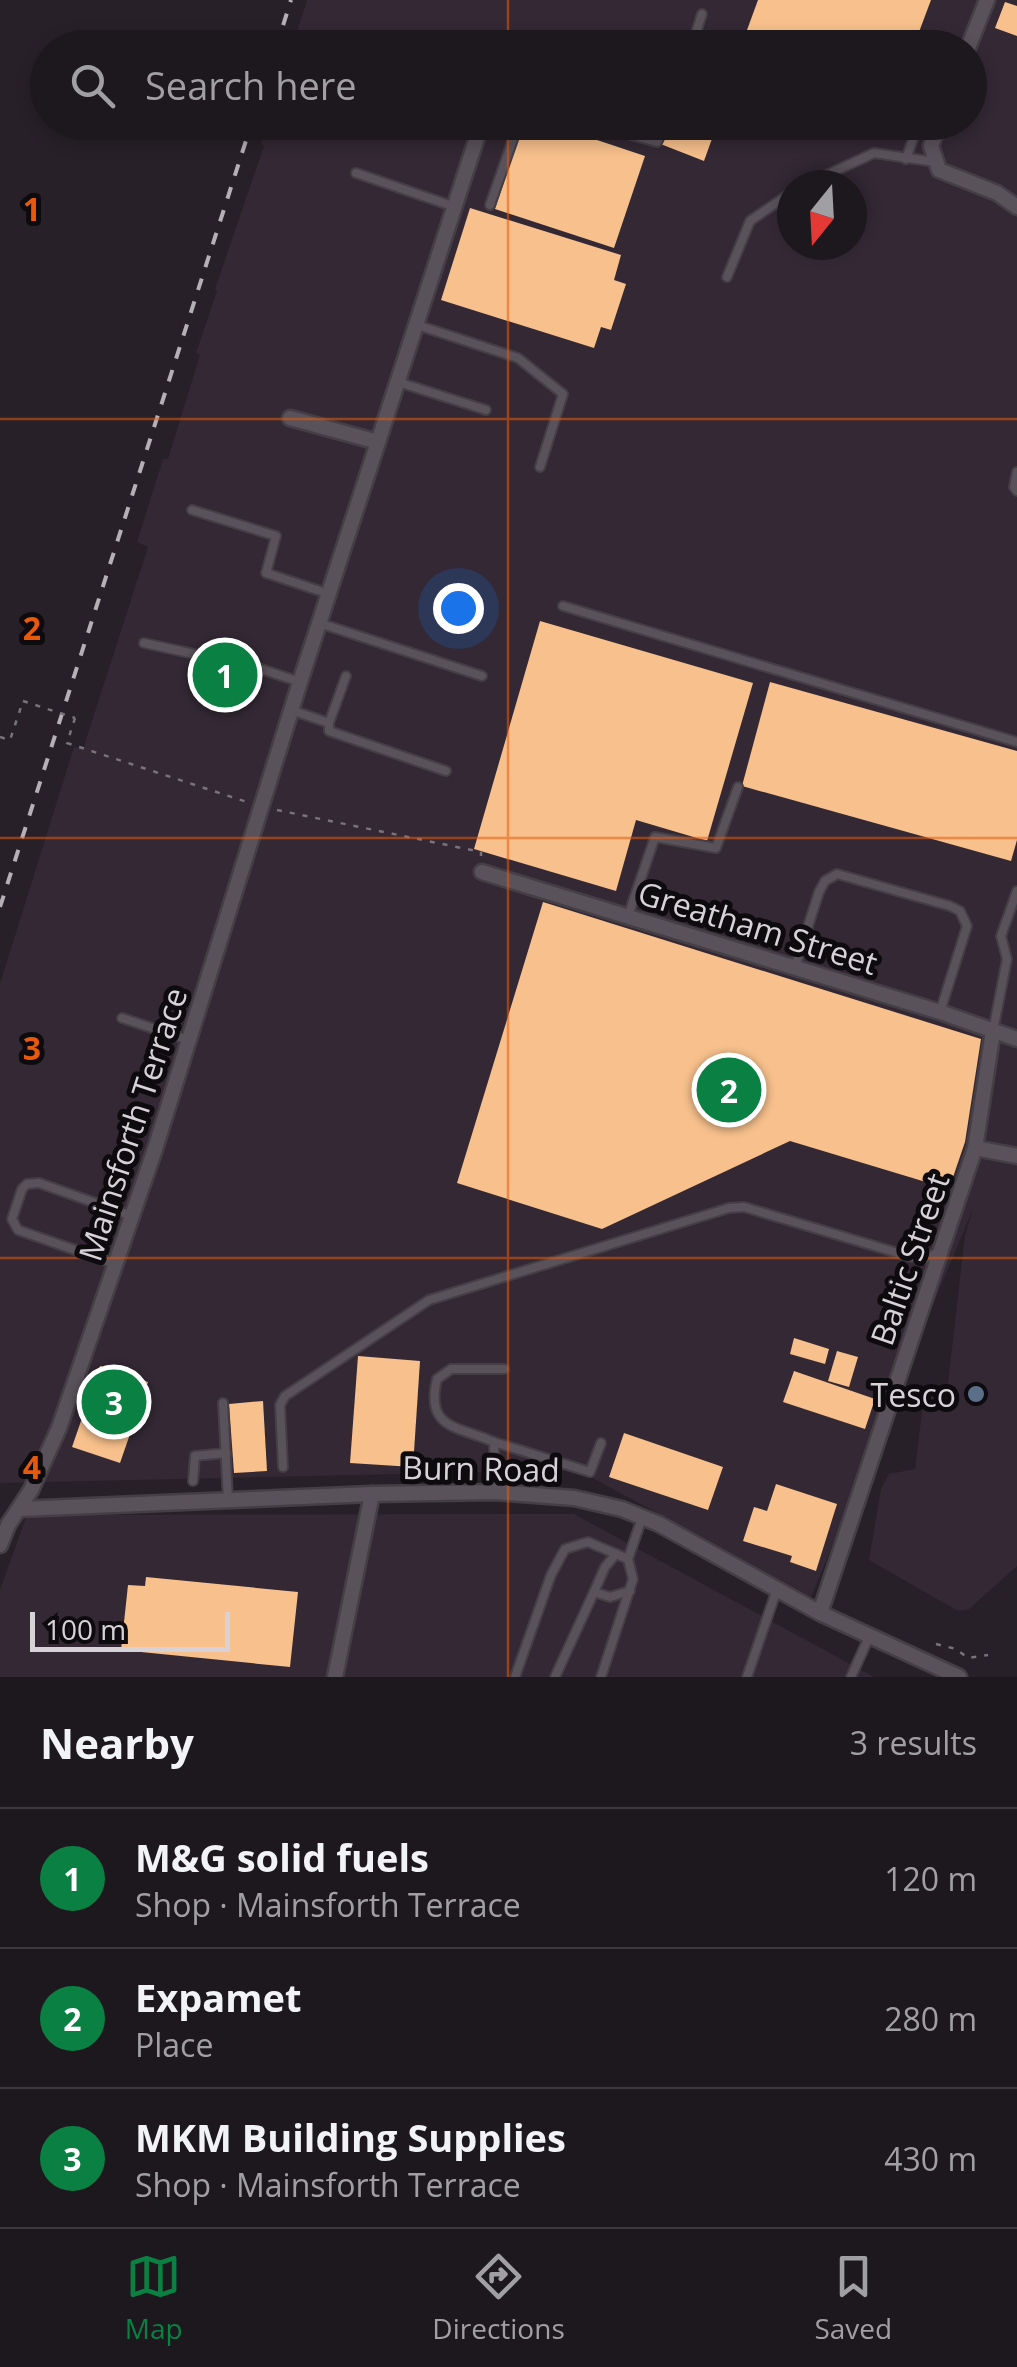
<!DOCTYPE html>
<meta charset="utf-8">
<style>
body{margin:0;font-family:"Open Sans",sans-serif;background:#2a252b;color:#f1f3f6}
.compass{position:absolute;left:777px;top:170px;width:90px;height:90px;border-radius:50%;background:#1d181e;box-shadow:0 5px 15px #0003;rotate:198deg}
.scale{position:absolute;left:30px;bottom:25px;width:200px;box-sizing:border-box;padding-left:10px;border:5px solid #d7d2d8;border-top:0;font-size:28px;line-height:35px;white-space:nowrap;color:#d7d2d8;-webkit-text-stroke:8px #0e0b0f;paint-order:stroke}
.you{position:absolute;left:458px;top:608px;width:35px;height:35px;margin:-25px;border:8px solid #fff;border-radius:50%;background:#1a73e8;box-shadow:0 0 0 15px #1a73e833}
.badge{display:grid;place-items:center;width:65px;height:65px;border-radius:50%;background:#0b8043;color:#fff;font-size:32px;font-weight:700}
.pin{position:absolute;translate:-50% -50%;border:5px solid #fff;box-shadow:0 2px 10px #0006}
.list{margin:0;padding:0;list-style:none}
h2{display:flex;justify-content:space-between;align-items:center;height:130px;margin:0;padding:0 40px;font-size:42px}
h2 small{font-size:32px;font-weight:400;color:#a0a0a4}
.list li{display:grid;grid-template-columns:65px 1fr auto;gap:30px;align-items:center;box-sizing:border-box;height:140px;padding:0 40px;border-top:2px solid #3b373c}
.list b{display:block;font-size:38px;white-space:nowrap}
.list p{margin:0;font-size:32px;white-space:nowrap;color:#a0a0a4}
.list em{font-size:32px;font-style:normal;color:#a0a0a4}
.icon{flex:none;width:55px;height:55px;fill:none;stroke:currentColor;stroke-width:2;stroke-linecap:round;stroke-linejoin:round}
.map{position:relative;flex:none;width:1017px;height:1677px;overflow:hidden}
.search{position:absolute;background:#1d181e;box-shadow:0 5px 15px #0003;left:30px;right:30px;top:30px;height:110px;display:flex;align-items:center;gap:25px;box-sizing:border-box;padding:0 35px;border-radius:55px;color:#a0a0a4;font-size:38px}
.sheet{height:550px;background:#1d181e}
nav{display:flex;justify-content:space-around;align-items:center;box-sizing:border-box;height:140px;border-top:2px solid #3b373c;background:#1d181e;font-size:28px;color:#a0a0a4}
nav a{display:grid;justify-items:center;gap:5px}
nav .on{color:#0b8043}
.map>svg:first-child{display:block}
</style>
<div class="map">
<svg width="1017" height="1677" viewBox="0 0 1017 1677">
<rect width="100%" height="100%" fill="#272028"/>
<!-- built -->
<g fill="#332834" fill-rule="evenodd">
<path d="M307,0H1017V1566L969,1609L958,1611L869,1560L881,1489L889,1474L915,1469L924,1396L947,1392L965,1235L973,1209L811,1597L578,1470L0,1483V984L74,747L83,749L148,547L137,542L163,459H168L200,355L196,353L217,291L215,289L264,146L261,144L268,123L970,122V48L292,47ZM792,185H852V245H792Z"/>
<path d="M574,1514L874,1677H0V1590L27,1515Z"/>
</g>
<!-- building -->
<g fill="#f7c08c">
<path d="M758,0H931L913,48H761L743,41Z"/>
<path d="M1005,2L1017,6V36L995,28Z"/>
<path d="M524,122H543L645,156L614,248L495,209Z"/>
<path d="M665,122H718L704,161L658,143Z"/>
<path d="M470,208L621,255L614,280L626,284L611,330L601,327L594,348L441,300Z"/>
<path d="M540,621L753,683L707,841L636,820L616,891L474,849Z"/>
<path d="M770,682L1017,751V840L1011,861L742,786Z"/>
<path d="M543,902L981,1039L965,1142L949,1189L790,1141L602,1229L457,1183Z"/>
<path d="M794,1338L829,1349L825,1364L790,1354Z"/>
<path d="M837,1351L858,1357L849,1387L828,1381Z"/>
<path d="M358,1356L420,1361L413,1467L350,1463Z"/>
<path d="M100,1366L148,1382L120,1463L72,1447Z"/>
<path d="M794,1371L875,1399L865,1429L783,1402Z"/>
<path d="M263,1401L267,1471L234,1473L229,1404Z"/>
<path d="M624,1433L723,1467L708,1510L609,1477Z"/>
<path d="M776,1484L837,1504L816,1571L790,1562L792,1556L743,1541L754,1507L767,1511Z"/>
<path d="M146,1577L298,1592L290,1667L121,1650L128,1585L145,1586Z"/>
</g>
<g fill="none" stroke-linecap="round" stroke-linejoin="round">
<defs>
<g id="lane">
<path d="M691,48L702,14"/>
<path d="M584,122L657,142L667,122"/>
<path d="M906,159L919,122"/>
<path d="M356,173L455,207"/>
<path d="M805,185L874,153L936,162"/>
<path d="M490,205L519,122"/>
<path d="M727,277L750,221L792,192"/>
<path d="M417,325L518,358L563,394L540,467"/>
<path d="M398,382L486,410"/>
<path d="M1017,472L1014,487L1017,491"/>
<path d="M192,510L276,536L266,573L329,594"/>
<path d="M563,606L1017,742"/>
<path d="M319,623L482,676"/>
<path d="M144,643L258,668L300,682"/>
<path d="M291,710L329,723L346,676"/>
<path d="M329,723V731L446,771"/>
<path d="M628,916L655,837L716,848L738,787"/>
<path d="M795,967L819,892L825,881L837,874L950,906L960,911L967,926L940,1012"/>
<path d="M122,1018L188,1040"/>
<path d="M993,1031L1007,959L1001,936L1017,891"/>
<path d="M115,1264L18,1230L12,1219L22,1189L27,1184L39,1183L132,1216"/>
<path d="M223,1403L228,1500"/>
<path d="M494,1442L590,1472L601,1443"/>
<path d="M283,1467L280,1405L285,1396L429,1300L729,1208L744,1207L908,1256L924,1259L941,1251"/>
<path d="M193,1481L195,1456L226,1453"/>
<path d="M495,1492L494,1442C457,1426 425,1429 437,1379L451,1369H504"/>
<path d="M616,1554L605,1567L594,1592L610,1597L630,1591"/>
<path d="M515,1677L551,1575L565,1549L588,1542L628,1559"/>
<path d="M555,1677L594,1592"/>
<path d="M601,1677L633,1579L628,1559L642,1518"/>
<path d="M747,1677L777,1589"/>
<path d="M851,1677L869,1637"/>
</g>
<g id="street">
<path d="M968,48L987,0"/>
<path d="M940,122L931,146L939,170L997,193L1017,207"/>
<path d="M290,418L378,442"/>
<path d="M482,872L940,1012L1017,1039"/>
<path d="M975,1148L1017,1156"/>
<path d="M20,1509L372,1494L495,1492L574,1498L622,1509L659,1524L820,1613L959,1677"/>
<path d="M0,1545L8,1525L31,1490L59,1428L155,1149L300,682L482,122"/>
<path d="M820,1613L975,1148L993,1031"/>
<path d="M335,1677L372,1494"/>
</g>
</defs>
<!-- lane casing -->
<use href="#lane" stroke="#443e45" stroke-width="12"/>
<!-- street casing -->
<use href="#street" stroke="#443e45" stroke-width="19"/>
<!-- path -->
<g stroke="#79737a" stroke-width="2.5" stroke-dasharray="5 8" stroke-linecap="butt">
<path d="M75,718L67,743L250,803"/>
<path d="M0,737L10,740L23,701"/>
<path d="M277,810L481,852V856"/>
<path d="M936,1644L956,1649L968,1658L988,1655"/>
</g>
<!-- lane -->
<use href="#lane" stroke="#5a525b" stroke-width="8"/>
<!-- street -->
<use href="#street" stroke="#5a525b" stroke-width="14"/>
<!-- rail -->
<g stroke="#b5afb6" stroke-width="4" stroke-dasharray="12 12" stroke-linecap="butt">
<path d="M276,48L291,0"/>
<path d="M0,907L252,122"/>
</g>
<!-- path-bridge -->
<path stroke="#79737a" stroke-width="2.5" stroke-dasharray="5 8" stroke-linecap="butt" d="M23,701L75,718"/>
</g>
<!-- grid -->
<path fill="none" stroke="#e8590c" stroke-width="2.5" stroke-opacity="0.55" d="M508,0V48M508,122V1677M0,419H1017M0,838H1017M0,1258H1017"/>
<!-- markers -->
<circle fill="#5c6f8a" stroke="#0e0b0f" stroke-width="4" cx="976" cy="1394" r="10"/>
<g text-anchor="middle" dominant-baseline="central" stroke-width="10" stroke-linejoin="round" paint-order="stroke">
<!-- street labels -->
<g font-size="32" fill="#d7d2d8" stroke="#0e0b0f">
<text transform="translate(758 927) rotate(17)">Greatham Street</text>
<text transform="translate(132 1124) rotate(-72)">Mainsforth Terrace</text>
<text transform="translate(909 1259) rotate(-71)">Baltic Street</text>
<text transform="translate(481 1468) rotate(1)">Burn Road</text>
</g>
<!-- poi labels -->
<g font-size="32" fill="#d7d2d8" stroke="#0e0b0f" text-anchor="end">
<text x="956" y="1394">Tesco</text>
</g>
</g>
<g font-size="32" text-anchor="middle" font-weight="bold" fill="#e8590c" stroke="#0e0b0f" stroke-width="10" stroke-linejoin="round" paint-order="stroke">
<text x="32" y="221">1</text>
<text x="32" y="640">2</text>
<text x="32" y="1060">3</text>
<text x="32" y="1479">4</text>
</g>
</svg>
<svg class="compass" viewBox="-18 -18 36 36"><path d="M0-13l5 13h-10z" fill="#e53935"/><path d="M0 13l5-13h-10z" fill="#a0a0a4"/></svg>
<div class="scale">100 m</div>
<div class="you"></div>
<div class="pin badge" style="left:225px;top:675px">1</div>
<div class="pin badge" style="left:729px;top:1090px">2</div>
<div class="pin badge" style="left:114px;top:1402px">3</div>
<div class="search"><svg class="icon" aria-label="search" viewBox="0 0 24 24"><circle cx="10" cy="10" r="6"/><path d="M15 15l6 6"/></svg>Search here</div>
</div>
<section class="sheet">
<h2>Nearby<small>3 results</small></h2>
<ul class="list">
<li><span class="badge">1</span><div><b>M&amp;G solid fuels</b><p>Shop · Mainsforth Terrace</p></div><em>120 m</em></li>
<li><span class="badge">2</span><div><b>Expamet</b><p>Place</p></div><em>280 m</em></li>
<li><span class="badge">3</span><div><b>MKM Building Supplies</b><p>Shop · Mainsforth Terrace</p></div><em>430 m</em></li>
</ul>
</section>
<nav>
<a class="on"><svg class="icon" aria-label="map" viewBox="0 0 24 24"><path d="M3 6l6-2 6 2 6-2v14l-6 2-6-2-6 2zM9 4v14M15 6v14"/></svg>Map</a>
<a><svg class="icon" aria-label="directions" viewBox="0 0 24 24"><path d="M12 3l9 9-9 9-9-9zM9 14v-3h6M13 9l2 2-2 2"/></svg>Directions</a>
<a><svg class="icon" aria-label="saved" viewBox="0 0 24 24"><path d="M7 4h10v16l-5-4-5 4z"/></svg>Saved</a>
</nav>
